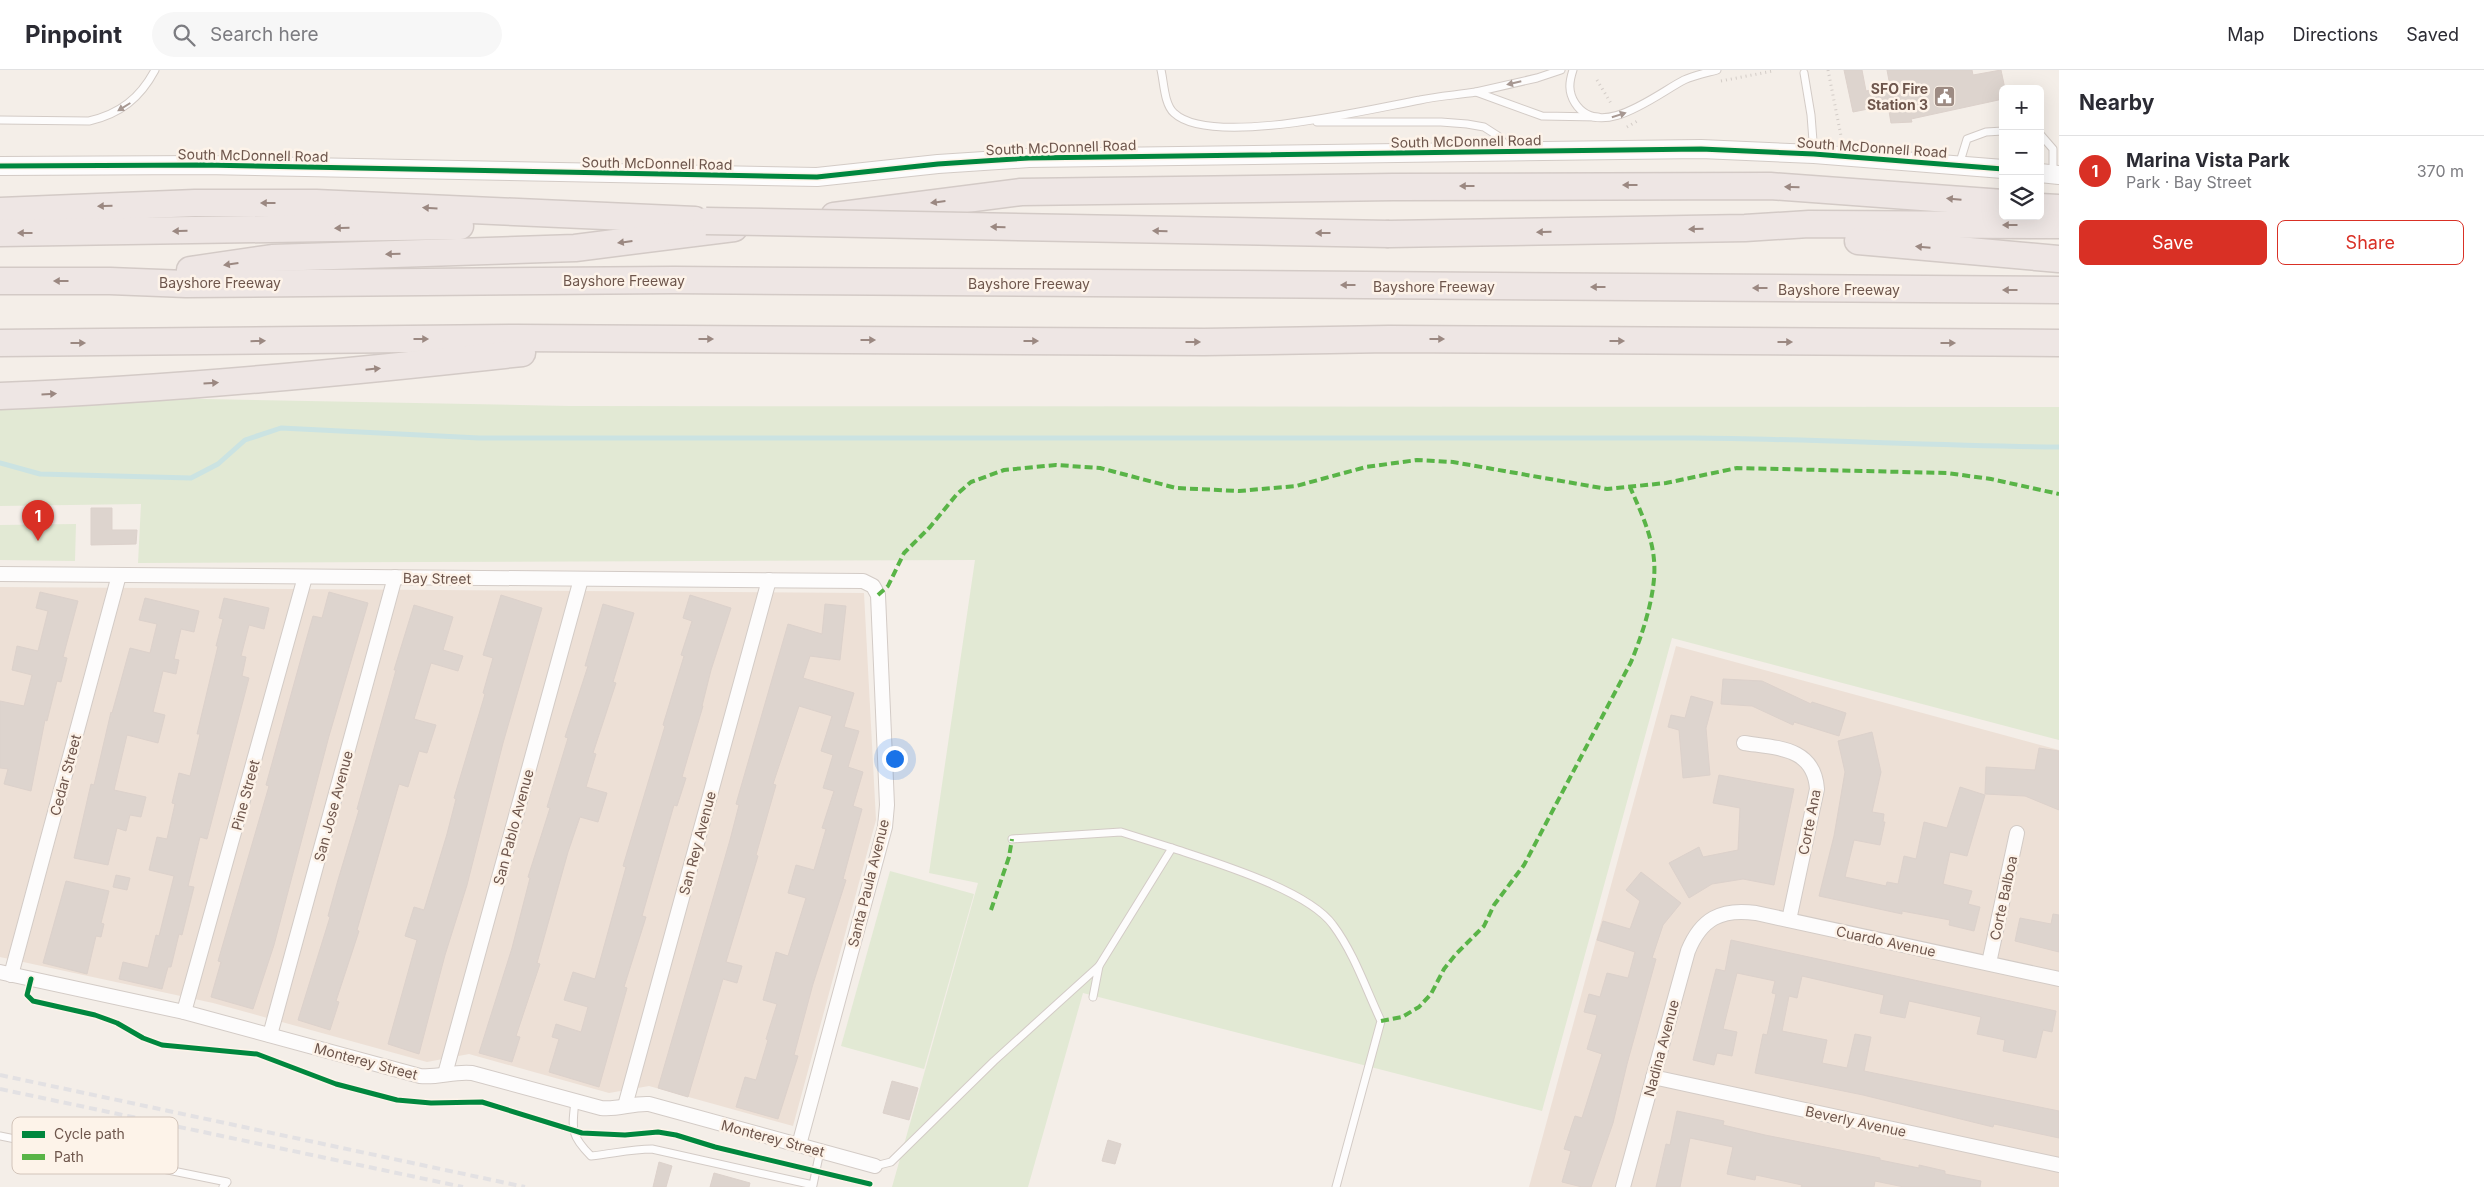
<!DOCTYPE html>
<meta charset="utf-8">
<style>
body{margin:0;font-family:Inter,sans-serif;background:#f7f7f7;color:#2b2b33}
.controls{position:absolute;right:15px;top:15px;display:grid;overflow:hidden;border-radius:8px;box-shadow:0 5px 20px #0002}
.controls button{width:45px;height:45px;display:grid;place-items:center;padding:0;border:0;border-bottom:1px solid #e1e1e2;background:#fff;color:#2b2b33;font:25px sans-serif}
.you{position:absolute;left:894px;top:688px;width:18px;height:18px;margin:-12px;border:4px solid #fff;border-radius:50%;background:#1a73e8;box-shadow:0 0 0 8px #1a73e833}
.badge{display:grid;place-items:center;width:32px;height:32px;border-radius:50%;background:#d93025;color:#fff;font-size:16px;font-weight:700}
.pin{position:absolute;translate:-50% -41px;filter:drop-shadow(0 1px 2px #0008)}
.pin::after{content:'';position:absolute;top:26px;width:18px;height:15px;background:inherit;clip-path:polygon(0 0,100% 0,50% 100%)}
.list{margin:0;padding:0;list-style:none}
h2{display:flex;justify-content:space-between;align-items:center;height:65px;margin:0;padding:0 20px;font-size:21px}
h2 small{font-size:16px;font-weight:400;color:#7c7c81}
.list li{display:grid;grid-template-columns:32px 1fr auto;gap:15px;align-items:center;box-sizing:border-box;height:70px;padding:0 20px;border-top:1px solid #e1e1e2}
.list b{display:block;font-size:19px;white-space:nowrap}
.list p{margin:0;font-size:16px;white-space:nowrap;color:#7c7c81}
.list em{font-size:16px;font-style:normal;color:#7c7c81}
.actions{display:flex;gap:10px;padding:15px 20px}
.actions a{flex:1;padding:11px 0;border:1px solid #d93025;border-radius:8px;text-align:center;font-size:18px;color:#d93025}
.actions .main{background:#d93025;color:#fff}
.icon{flex:none;width:28px;height:28px;fill:none;stroke:currentColor;stroke-width:2;stroke-linecap:round;stroke-linejoin:round}
.map{position:relative;flex:none;width:2059px;height:1117px;overflow:hidden}
header{display:flex;align-items:center;gap:30px;box-sizing:border-box;height:70px;padding:0 25px;background:#fff;border-bottom:1px solid #e1e1e2}
header strong{font-size:24px}
nav{display:flex;gap:28px;margin-inline-start:auto;font-size:18px}
.search{width:350px;height:45px;background:#f7f7f7;display:flex;align-items:center;gap:12px;box-sizing:border-box;padding:0 18px;border-radius:28px;color:#7c7c81;font-size:19px}
main{display:flex}
aside{flex:1;background:#fff}
.map>svg:first-child{display:block}
</style>
<header>
<strong>Pinpoint</strong>
<div class="search"><svg class="icon" aria-label="search" viewBox="0 0 24 24"><circle cx="10" cy="10" r="6"/><path d="M15 15l6 6"/></svg>Search here</div>
<nav><a>Map</a><a>Directions</a><a>Saved</a></nav>
</header>
<main>
<div class="map">
<svg width="2059" height="1117" viewBox="0 0 2059 1117">
<rect width="100%" height="100%" fill="#f4eee8"/>
<!-- residential -->
<g fill="#ede0d6">
<path d="M0,517L864,523L876,750L793,1056L649,1016L609,1023L469,984L427,992L213,933L0,887Z"/>
<path d="M1676,576L2059,680V1117H1529Z"/>
</g>
<!-- green -->
<g fill="#e2e9d4">
<path d="M0,325L569,336L2059,337V670L1672,568L1542,1041L1083,923L1028,1117H892L978,813L929,803L975,490L138,493L141,434L0,436Z"/>
<path d="M76,454L75,491L0,490V455Z"/>
<path d="M890,801L974,824L924,999L841,976Z"/>
</g>
<g fill="none" stroke-linecap="round" stroke-linejoin="round">
<!-- stream -->
<path stroke="#cbe3e2" stroke-width="5" d="M0,393L40,404L191,408L218,394L245,370L281,358L479,368H1693C1815,369 1937,376 2059,377"/>
</g>
<!-- building -->
<g fill="#ddd4ce" stroke="#dcd1cb">
<path d="M1844,0H1862L1866,21L1890,16L1887,0H1972L1973,5L2001,0L2005,19H2003V29L1911,49L1912,52L1891,53L1888,35L1853,42Z"/>
<path d="M91,438H112V460H137L136,474L91,475Z"/>
<path d="M40,522L78,531L63,587L67,588L61,612L57,611L47,651L45,650L31,721L4,714L8,699L0,698V631L24,636L32,605L12,600L17,576L38,581L48,541L36,538Z"/>
<path d="M329,522L368,533L329,666L274,875L253,939L211,927L221,892L218,891L269,716L266,715L305,574L313,546L322,548Z"/>
<path d="M501,525L542,538L503,673L467,815L445,885L419,984L388,974L417,870L405,866L414,837L424,840L447,764L456,729L454,728L485,624L483,623L493,588L483,585Z"/>
<path d="M690,525L731,538L711,600L702,636H703L682,707L686,708L677,736L674,735L642,846L646,847L624,917L627,918L599,1017L549,1002L559,969L552,967L556,954L581,962L588,937L564,930L573,902L595,909L626,797L623,796L665,656L663,655L684,586L681,585L692,551L683,548Z"/>
<path d="M145,528L199,541L194,562L181,559L174,589L179,590L176,604L163,601L153,642L165,645L158,673L127,665L114,720L146,727L141,747L130,745L126,761L117,758L108,795L74,788L91,714L94,715L111,642L112,643L130,578L150,583L157,554L139,550Z"/>
<path d="M224,528L269,538L264,559L249,555L241,586L246,587L242,606L249,608L207,769L200,767L188,816L194,817L182,865L179,864L171,897H168L162,919L119,909L123,892L148,898L156,865L159,866L174,806L149,800L157,767L167,769L175,734L172,733L179,703L190,706L200,664H197L218,576H216L223,549L219,548Z"/>
<path d="M603,534L634,543L613,612L616,613L593,683L596,684L586,717L607,723L598,752L580,747L568,782L537,893L540,894L516,966L520,967L512,992L479,983L512,878L530,808L528,807L550,738L547,737L568,668L565,667L588,596H585Z"/>
<path d="M825,534L846,536L840,590L810,586L803,608L854,623L844,657L859,661L848,697L863,702L853,736L862,739L843,809L846,810L813,914L794,985L798,986L778,1049L736,1037L745,1007L756,1010L768,970L766,969L777,934L763,930L776,882L788,886L806,828L788,823L796,795L814,800L826,759L822,758L834,721L823,718L833,685L821,681L832,646L799,636L773,714L776,715L756,785L758,786L726,892L742,896L737,913L723,909L688,1027L658,1018L730,770L739,735L736,734L788,554L822,564Z"/>
<path d="M414,535L453,547L443,580L463,586L458,601L431,593L414,649L436,655L427,683L419,681L408,717L399,714L357,860L359,861L336,931L339,932L330,960L298,950L330,847L328,846L338,810L359,740L357,739L396,600H394Z"/>
<path d="M1723,609L1762,611L1811,634L1812,632L1846,643L1839,666L1794,652L1793,655L1752,636L1721,634Z"/>
<path d="M1691,626L1713,632L1706,658L1710,705L1683,708L1679,660L1668,657L1671,645L1685,648Z"/>
<path d="M1872,662L1881,702L1872,742L1884,744L1883,752H1885L1880,775L1854,770L1845,807L1886,816L1887,812L1898,814L1904,786L1916,789L1924,752L1947,758L1960,717L1985,725L1967,786L1950,782L1943,814L1972,821L1968,834L1980,837L1974,861L1949,855L1950,850L1902,841V844L1819,826L1834,766L1845,702L1838,671Z"/>
<path d="M2039,678L2059,681V740L2025,726L1985,724L1986,697L2035,700Z"/>
<path d="M1719,705L1794,719L1774,815L1743,809L1712,814L1689,828L1669,793L1699,777L1703,787L1738,780L1740,738L1713,733Z"/>
<path d="M1641,802L1681,833L1663,855L1652,888L1656,889L1627,994L1613,1053L1591,1117H1582L1562,1112L1571,1081L1564,1079L1575,1046L1582,1048L1602,984L1587,979L1597,945L1584,942L1589,924L1600,927L1607,903L1628,908L1635,882L1597,870L1603,851L1630,859L1640,831L1626,820Z"/>
<path d="M116,805L130,808L127,820L113,817Z"/>
<path d="M66,811L109,821L101,853L104,854L101,867L96,866L87,904L43,893Z"/>
<path d="M2053,844L2059,845V882L2015,871L2020,848L2051,854Z"/>
<path d="M1731,870L2056,941L2052,962L2043,960L2036,988L2003,981L2005,970L1977,964L1981,947L1909,931L1905,948L1880,943L1884,925L1802,906L1797,928L1789,926L1782,961L1827,970L1822,993L1847,998L1855,964L1871,967L1864,1001L2059,1041V1068L1994,1054L1993,1057L1863,1025L1755,1003L1763,964L1767,965L1776,924L1772,923L1775,911L1737,903L1723,959L1737,962L1732,986L1717,983L1714,995L1693,990L1716,899L1725,901Z"/>
<path d="M892,1011L918,1018L909,1050L883,1043Z"/>
<path d="M1677,1041L1724,1051L1723,1055L1765,1065L1880,1088V1090L1919,1098V1095L1945,1101V1104L1981,1111L1980,1117H1904L1875,1111L1874,1117H1801L1802,1115L1756,1105L1755,1110L1727,1104L1733,1077L1690,1068L1680,1117H1656L1666,1074L1670,1075Z"/>
<path d="M1108,1070L1121,1074L1115,1094L1102,1091Z"/>
<path d="M659,1092L672,1096L666,1117H653Z"/>
<path d="M714,1103L750,1113L749,1117H710Z"/>
</g>
<g fill="none" stroke-linecap="round" stroke-linejoin="round">
<defs>
<g id="service">
<path d="M1161,0C1164,12 1164,34 1174,43C1211,78 1370,39 1420,30C1438,26 1457,25 1476,22"/>
<path d="M1561,0L1537,8L1476,22L1542,46L1598,47"/>
<path d="M1573,0C1569,12 1568,22 1575,33C1600,72 1658,23 1684,10C1695,5 1706,3 1717,0"/>
<path d="M1804,3L1811,45L1814,84"/>
<path d="M0,50L89,51C120,44 140,28 155,0"/>
<path d="M1317,52H1441L1467,54L1484,57L1498,66L1510,80"/>
<path d="M2040,64L2053,79V104"/>
<path d="M1959,95L1967,69L1986,62L2003,61"/>
<path d="M1012,769L1121,762L1172,778"/>
<path d="M1099,896L1172,778C1214,792 1308,820 1333,855C1354,883 1366,919 1381,951L1336,1117"/>
<path d="M575,1031C572,1059 570,1065 591,1086C612,1084 631,1079 652,1079L813,1115L820,1081"/>
<path d="M0,1066L227,1112L223,1117"/>
<path d="M875,1096L891,1092L994,991L1099,896L1093,927"/>
</g>
<g id="minor">
<path d="M0,504L863,511L873,516L878,525L887,735L885,757L799,1075"/>
<path d="M1744,673C1777,678 1814,677 1817,719L1789,850"/>
<path d="M1989,893L2017,763"/>
<path d="M0,902L184,942L420,1006C438,1008 454,1001 472,1003L601,1038C618,1040 632,1033 649,1034L875,1096"/>
<path d="M11,905L119,505"/>
<path d="M184,942L305,507"/>
<path d="M270,965L395,507"/>
<path d="M445,1004L581,509"/>
<path d="M1653,1007L2059,1095"/>
<path d="M625,1036L769,510"/>
<path d="M1623,1117L1688,881C1701,849 1721,838 1756,843L2059,909"/>
</g>
<g id="tertiary">
<path d="M0,96L204,95L817,107L938,94L1029,88L1701,79L1814,84L2003,99"/>
<path d="M2040,103L2059,105"/>
</g>
<g id="motorway">
<path d="M2040,137L2059,138"/>
<path d="M0,141L195,133H316L695,150"/>
<path d="M834,146L1021,122L1393,117L1770,116L2003,133"/>
<path d="M0,163L460,156"/>
<path d="M1389,164L1745,158L1809,154L2059,155"/>
<path d="M1858,171L2059,189"/>
<path d="M190,200L272,188L575,178L734,158"/>
<path d="M0,211H110L186,214L674,210L2059,220"/>
<path d="M0,273L517,268L1204,272L1389,269L2059,273"/>
<path d="M0,326C175,319 349,302 522,283"/>
</g>
</defs>
<!-- service casing -->
<use href="#service" stroke="#d3cbc6" stroke-width="9"/>
<!-- minor casing -->
<use href="#minor" stroke="#d3cbc6" stroke-width="16"/>
<!-- tertiary casing -->
<use href="#tertiary" stroke="#d3cbc6" stroke-width="20"/>
<!-- motorway casing -->
<use href="#motorway" stroke="#d3cac6" stroke-width="29"/>
<!-- path -->
<g stroke="#d3ccc7" stroke-width="3" stroke-dasharray="1 4" stroke-linecap="butt">
<path d="M1828,0L1842,71"/>
<path d="M1597,10L1612,35"/>
<path d="M1721,11L1773,1"/>
<path d="M1627,57L1639,50"/>
</g>
<!-- service -->
<use href="#service" stroke="#fdfcfc" stroke-width="7"/>
<!-- minor -->
<use href="#minor" stroke="#fdfcfc" stroke-width="14"/>
<!-- tertiary -->
<use href="#tertiary" stroke="#fdfcfc" stroke-width="18"/>
<!-- motorway -->
<use href="#motorway" stroke="#eee6e4" stroke-width="26"/>
<!-- rail -->
<g stroke="#e3e1e3" stroke-width="4" stroke-dasharray="8 5" stroke-linecap="butt">
<path d="M0,1005L525,1117"/>
<path d="M0,1019L463,1117"/>
</g>
<defs>
<path id="motorway-bridge" d="M706,151L1389,164"/>
</defs>
<!-- motorway-bridge casing -->
<use href="#motorway-bridge" stroke="#d3cac6" stroke-width="29" stroke-linecap="butt"/>
<!-- motorway-bridge -->
<use href="#motorway-bridge" stroke="#eee6e4" stroke-width="26"/>
<!-- quiet -->
<g stroke="#59b447" stroke-width="4" stroke-dasharray="8 4" stroke-linecap="butt">
<path d="M878,525L888,516L904,483L930,457L957,424L971,412L1004,400L1056,395L1100,398L1176,418L1239,421L1296,416L1366,397L1417,390L1453,392L1607,419L1666,413L1737,398L1947,403L1991,409L2059,424"/>
<path d="M991,840L1009,787L1012,769"/>
<path d="M1381,951L1402,947L1419,937L1431,924L1444,899L1456,884L1484,856L1494,835L1524,795L1631,592C1643,563 1657,521 1654,490C1652,465 1640,440 1630,417"/>
</g>
<defs>
<g id="cycleway">
<path d="M0,96L204,95L817,107L938,94L1029,88L1701,79L1814,84L2003,99"/>
<path d="M31,909L27,925L33,931L95,945L117,953L143,968L162,975L257,984L336,1014L397,1030L431,1033L482,1032L582,1063L625,1065L658,1062L676,1065L715,1077L870,1114"/>
</g>
</defs>
<!-- cycleway casing -->
<use href="#cycleway" stroke="#fdf3e9" stroke-width="8"/>
<!-- cycleway -->
<use href="#cycleway" stroke="#00873e" stroke-width="5"/>
</g>
<!-- one-way arrows -->
<defs><path id="oneway-solid" d="M-6-.8H1V-3.2L6.5 0L1 3.2V.8H-6Z" transform="scale(1.25)"/></defs>
<g fill="#a79892">
<use href="#oneway-solid" transform="translate(1514 13) rotate(167)"/>
<use href="#oneway-solid" transform="translate(124 37) rotate(148)"/>
<use href="#oneway-solid" transform="translate(1619 45) rotate(-18)"/>
</g>
<g fill="#9b8881">
<use href="#oneway-solid" transform="translate(1630 115) rotate(180)"/>
<use href="#oneway-solid" transform="translate(1467 116) rotate(180)"/>
<use href="#oneway-solid" transform="translate(1792 117) rotate(-178)"/>
<use href="#oneway-solid" transform="translate(1954 129) rotate(-175)"/>
<use href="#oneway-solid" transform="translate(938 132) rotate(173)"/>
<use href="#oneway-solid" transform="translate(268 133) rotate(180)"/>
<use href="#oneway-solid" transform="translate(105 136) rotate(178)"/>
<use href="#oneway-solid" transform="translate(430 138) rotate(-177)"/>
<use href="#oneway-solid" transform="translate(2010 155) rotate(-180)"/>
<use href="#oneway-solid" transform="translate(998 157) rotate(-179)"/>
<use href="#oneway-solid" transform="translate(342 158) rotate(179)"/>
<use href="#oneway-solid" transform="translate(1696 159) rotate(179)"/>
<use href="#oneway-solid" transform="translate(180 161) rotate(179)"/>
<use href="#oneway-solid" transform="translate(1160 161) rotate(-179)"/>
<use href="#oneway-solid" transform="translate(1544 162) rotate(179)"/>
<use href="#oneway-solid" transform="translate(25 163) rotate(180)"/>
<use href="#oneway-solid" transform="translate(1323 163) rotate(-180)"/>
<use href="#oneway-solid" transform="translate(625 172) rotate(173)"/>
<use href="#oneway-solid" transform="translate(1923 177) rotate(-175)"/>
<use href="#oneway-solid" transform="translate(393 184) rotate(178)"/>
<use href="#oneway-solid" transform="translate(231 194) rotate(172)"/>
<use href="#oneway-solid" transform="translate(61 211) rotate(180)"/>
<use href="#oneway-solid" transform="translate(1348 215) rotate(-180)"/>
<use href="#oneway-solid" transform="translate(1598 217) rotate(-180)"/>
<use href="#oneway-solid" transform="translate(1760 218) rotate(-180)"/>
<use href="#oneway-solid" transform="translate(2010 220) rotate(-180)"/>
<use href="#oneway-solid" transform="translate(421 269)"/>
<use href="#oneway-solid" transform="translate(706 269)"/>
<use href="#oneway-solid" transform="translate(1437 269)"/>
<use href="#oneway-solid" transform="translate(868 270)"/>
<use href="#oneway-solid" transform="translate(258 271) rotate(-1)"/>
<use href="#oneway-solid" transform="translate(1031 271)"/>
<use href="#oneway-solid" transform="translate(1617 271)"/>
<use href="#oneway-solid" transform="translate(1193 272)"/>
<use href="#oneway-solid" transform="translate(1785 272)"/>
<use href="#oneway-solid" transform="translate(78 273)"/>
<use href="#oneway-solid" transform="translate(1948 273)"/>
<use href="#oneway-solid" transform="translate(373 299) rotate(-6)"/>
<use href="#oneway-solid" transform="translate(211 313) rotate(-4)"/>
<use href="#oneway-solid" transform="translate(49 324) rotate(-3)"/>
</g>
<!-- icons -->
<defs>
<symbol id="civic-square" viewBox="-11 -11 22 22"><rect x="-9" y="-9" width="18" height="18" rx="4" fill="#9d8b83" stroke="#fdf3e9"/><path d="M-.6-6.5H3V-4.5H.6V-3L4-1V1h2V6H-6V1h2V-1L-.6-3ZM-1.2 2.5V6h2.4V2.5Z" fill="#fff"/></symbol>
</defs>
<g fill-rule="evenodd">
<use href="#civic-square" x="1932" y="14" width="25" height="25"/>
</g>
<g text-anchor="middle" dominant-baseline="central" stroke-width="5" stroke-linejoin="round" paint-order="stroke">
<!-- poi labels -->
<g font-size="14" font-weight="bold" fill="#6e564c" stroke="#fdf3e9" text-anchor="end">
<text x="1928" y="18">SFO Fire<tspan x="1928" dy="16">Station 3</tspan></text>
</g>
<!-- street labels -->
<g font-size="14" fill="#6e564c" stroke="#fdf3e9">
<text transform="translate(1466 71) rotate(-1)">South McDonnell Road</text>
<text transform="translate(1061 77) rotate(-2)">South McDonnell Road</text>
<text transform="translate(1872 77) rotate(4)">South McDonnell Road</text>
<text transform="translate(253 85) rotate(1)">South McDonnell Road</text>
<text transform="translate(657 93) rotate(1)">South McDonnell Road</text>
<text x="624" y="210">Bayshore Freeway</text>
<text x="220" y="212">Bayshore Freeway</text>
<text x="1029" y="213">Bayshore Freeway</text>
<text x="1434" y="216">Bayshore Freeway</text>
<text x="1839" y="219">Bayshore Freeway</text>
<text transform="translate(437 508) rotate(1)">Bay Street</text>
<text transform="translate(65 705) rotate(-75)">Cedar Street</text>
<text transform="translate(245 725) rotate(-75)">Pine Street</text>
<text transform="translate(333 736) rotate(-75)">San Jose Avenue</text>
<text transform="translate(1809 752) rotate(-79)">Corte Ana</text>
<text transform="translate(513 757) rotate(-75)">San Pablo Avenue</text>
<text transform="translate(697 773) rotate(-75)">San Rey Avenue</text>
<text transform="translate(868 813) rotate(-76)">Santa Paula Avenue</text>
<text transform="translate(2003 828) rotate(-78)">Corte Balboa</text>
<text transform="translate(1886 871) rotate(12)">Cuardo Avenue</text>
<text transform="translate(1661 978) rotate(-75)">Nadina Avenue</text>
<text transform="translate(366 991) rotate(15)">Monterey Street</text>
<text transform="translate(1856 1051) rotate(12)">Beverly Avenue</text>
<text transform="translate(773 1068) rotate(15)">Monterey Street</text>
</g>
</g>
<!-- legend -->
<rect x="12" y="1047" width="166" height="57" rx="8" fill="#fdf3e9" stroke="#d2c4ba" stroke-width="1"/>
<rect x="22" y="1061" width="23" height="7" fill="#00873e"/>
<rect x="22" y="1084" width="23" height="6" fill="#59b447"/>
<g font-size="14" fill="#6e564c">
<text x="54" y="1069">Cycle path</text>
<text x="54" y="1092">Path</text>
</g>
</svg>
<div class="controls">
<button>+</button>
<button>−</button>
<button><svg class="icon" aria-label="layers" viewBox="0 0 24 24"><path d="M12 4l9 5-9 5-9-5zM3 14l9 5 9-5"/></svg></button>
</div>
<div class="you"></div>
<div class="pin badge" style="left:38px;top:471px">1</div>
</div>
<aside>
<h2>Nearby<small></small></h2>
<ul class="list">
<li><span class="badge">1</span><div><b>Marina Vista Park</b><p>Park · Bay Street</p></div><em>370 m</em></li>
</ul>
<div class="actions"><a class="main">Save</a><a>Share</a></div>
</aside>
</main>
